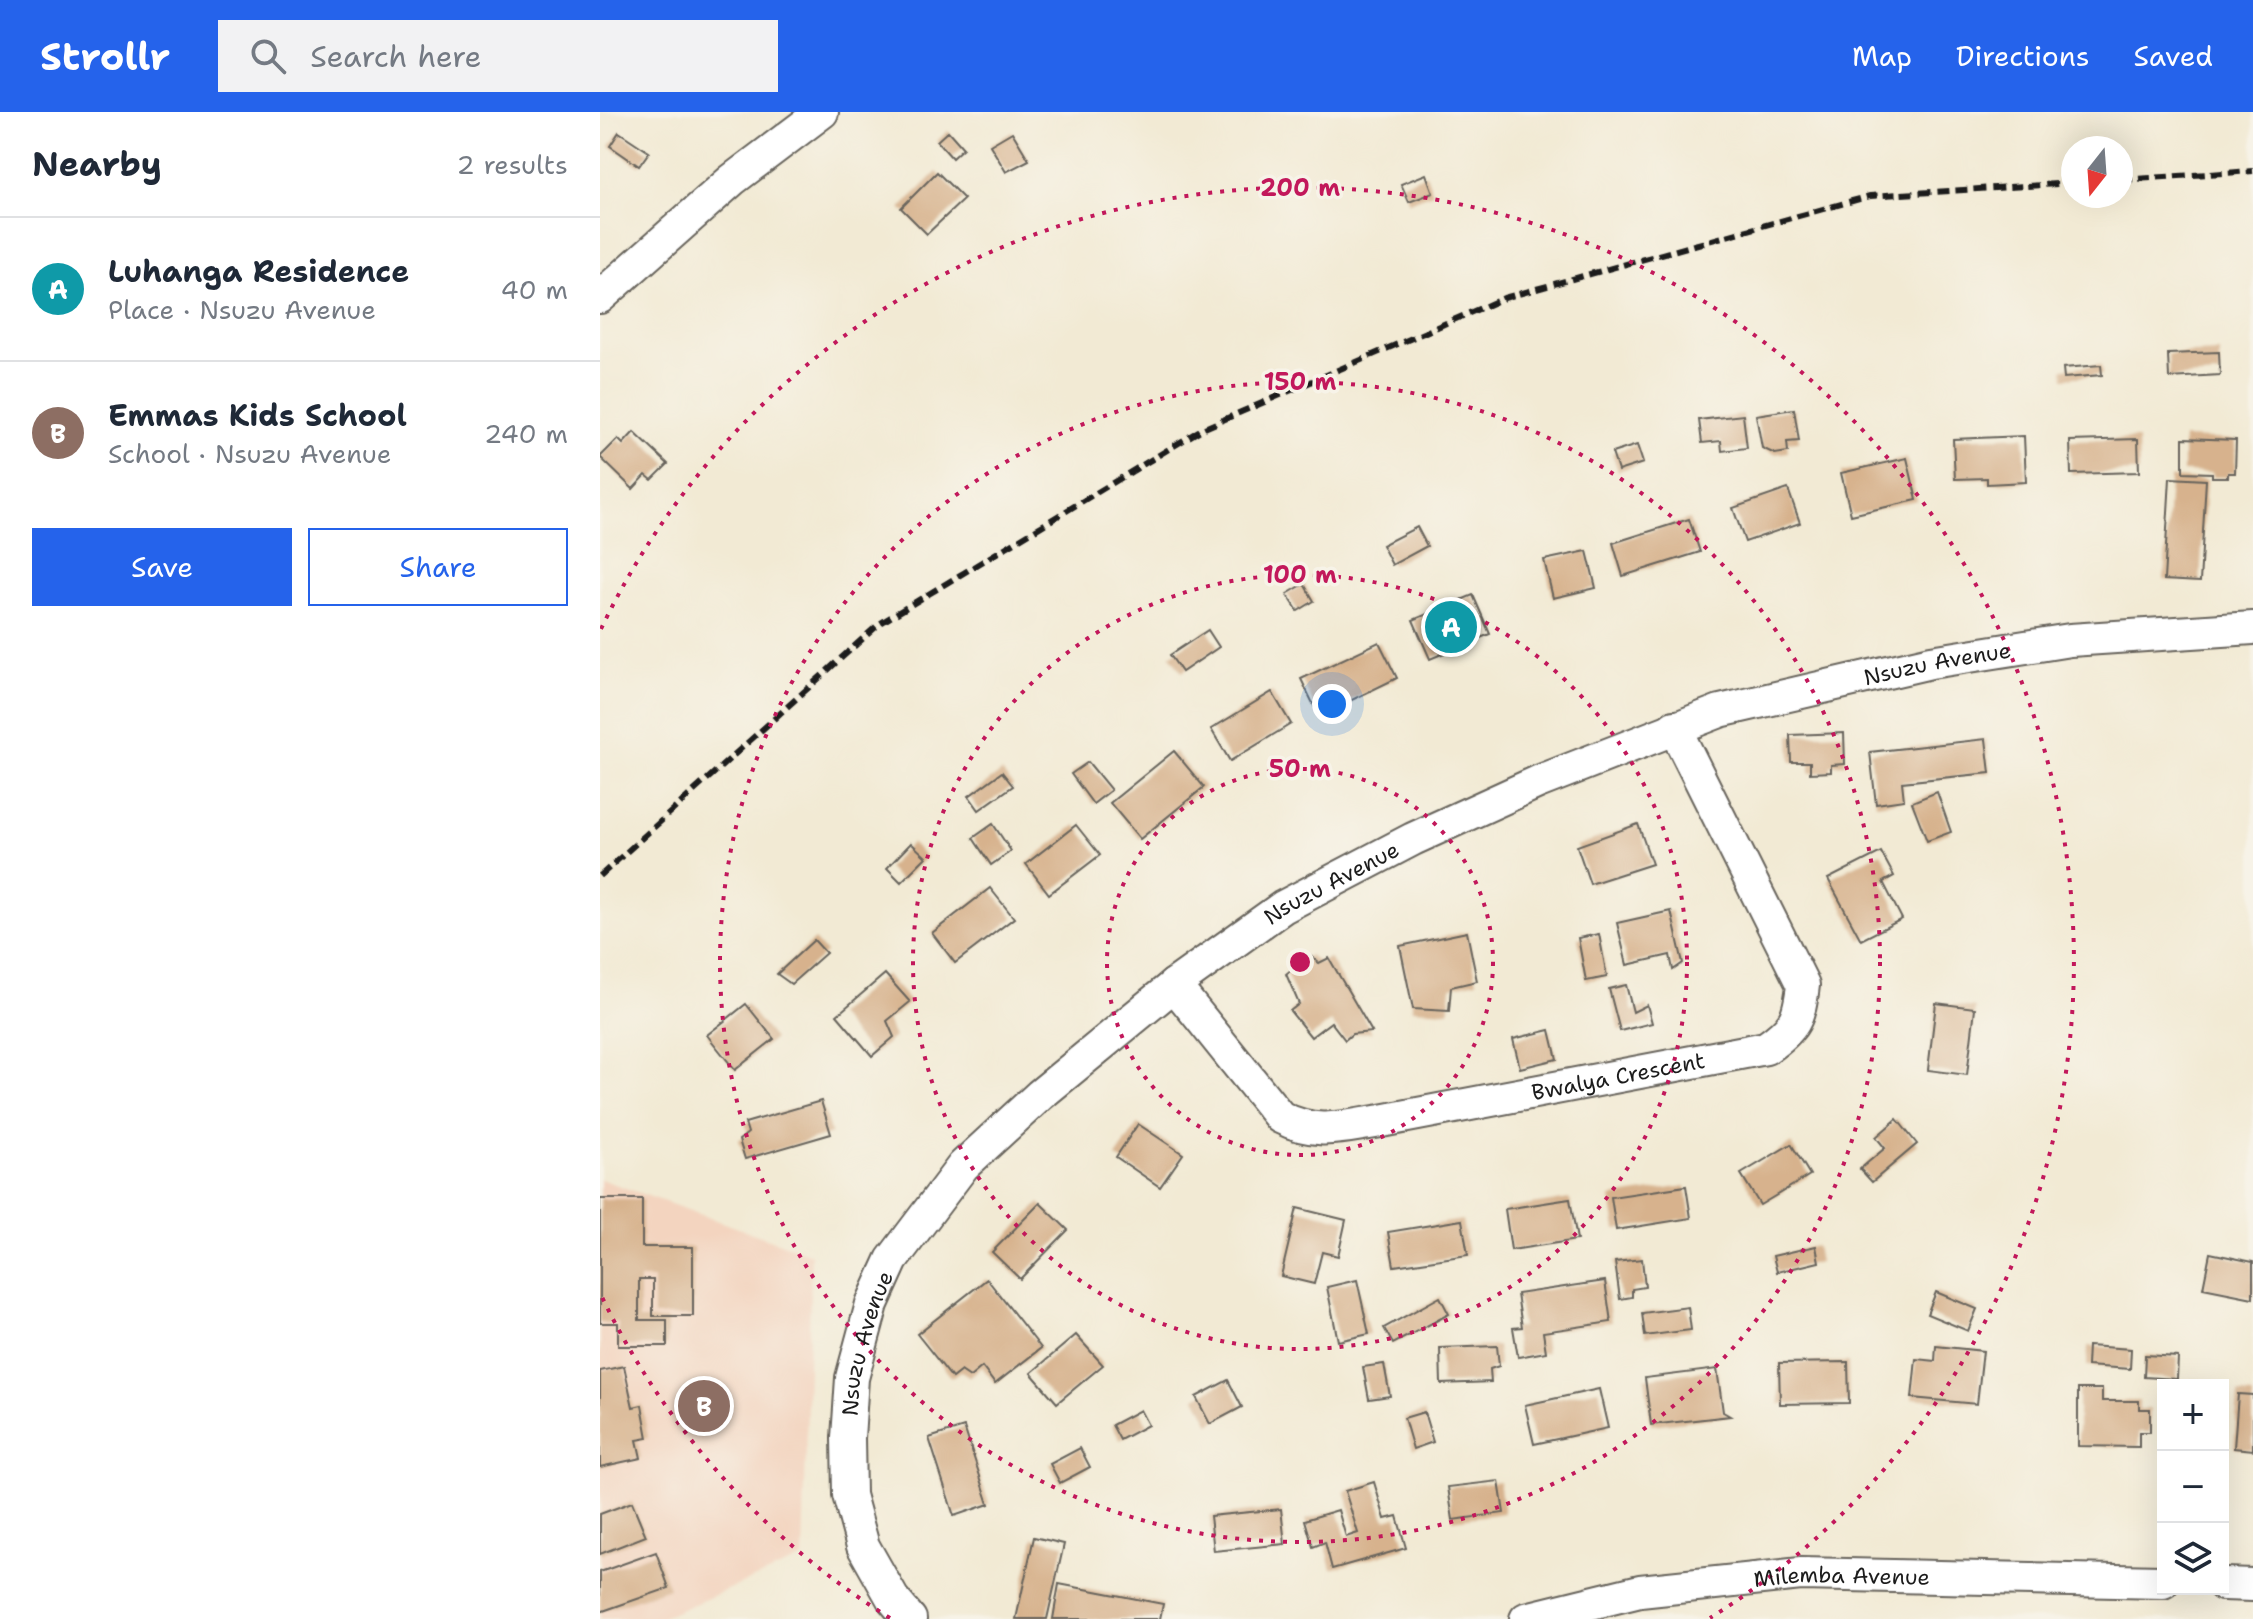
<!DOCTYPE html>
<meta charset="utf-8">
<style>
body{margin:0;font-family:"Shantell Sans",sans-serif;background:#f2f2f3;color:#1f2937}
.controls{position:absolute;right:24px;bottom:24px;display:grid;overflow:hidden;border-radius:0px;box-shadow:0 8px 32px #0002}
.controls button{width:72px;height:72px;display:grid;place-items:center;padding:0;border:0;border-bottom:2px solid #e0e1e3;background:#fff;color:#1f2937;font:40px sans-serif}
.compass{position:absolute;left:1461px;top:24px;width:72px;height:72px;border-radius:50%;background:#fff;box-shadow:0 8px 32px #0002;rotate:197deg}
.you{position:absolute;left:732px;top:592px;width:28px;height:28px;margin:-20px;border:6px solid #fff;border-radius:50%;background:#1a73e8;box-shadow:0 0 0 12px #1a73e833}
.badge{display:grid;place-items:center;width:52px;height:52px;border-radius:50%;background:#2563eb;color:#fff;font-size:26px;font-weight:700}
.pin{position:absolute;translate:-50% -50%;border:4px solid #fff;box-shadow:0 2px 8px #0006}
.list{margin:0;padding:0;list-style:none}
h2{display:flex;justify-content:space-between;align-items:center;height:104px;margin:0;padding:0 32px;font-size:34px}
h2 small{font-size:26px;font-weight:400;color:#747a83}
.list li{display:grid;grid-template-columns:52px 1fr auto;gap:24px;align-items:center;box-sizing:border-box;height:144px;padding:0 32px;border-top:2px solid #e0e1e3}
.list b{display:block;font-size:30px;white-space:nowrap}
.list p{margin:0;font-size:26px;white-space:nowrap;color:#747a83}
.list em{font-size:26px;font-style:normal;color:#747a83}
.actions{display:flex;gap:16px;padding:24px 32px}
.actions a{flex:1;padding:18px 0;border:2px solid #2563eb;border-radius:0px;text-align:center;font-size:28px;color:#2563eb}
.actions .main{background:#2563eb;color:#fff}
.icon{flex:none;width:44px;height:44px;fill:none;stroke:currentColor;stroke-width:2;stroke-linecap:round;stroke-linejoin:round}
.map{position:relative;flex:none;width:1653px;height:1507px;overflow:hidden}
header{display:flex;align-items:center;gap:48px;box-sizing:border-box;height:112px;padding:0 40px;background:#2563eb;color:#fff}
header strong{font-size:38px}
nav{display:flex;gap:44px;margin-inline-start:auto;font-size:28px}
.search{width:560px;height:72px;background:#f2f2f3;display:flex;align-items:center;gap:20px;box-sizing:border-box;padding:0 28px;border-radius:0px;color:#747a83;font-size:30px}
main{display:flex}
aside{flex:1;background:#fff}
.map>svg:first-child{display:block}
</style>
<header>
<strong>Strollr</strong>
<div class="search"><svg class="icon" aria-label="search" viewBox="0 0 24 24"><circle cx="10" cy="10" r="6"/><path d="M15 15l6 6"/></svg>Search here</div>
<nav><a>Map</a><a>Directions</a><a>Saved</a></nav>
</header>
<main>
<aside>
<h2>Nearby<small>2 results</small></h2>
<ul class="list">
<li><span class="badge" style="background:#0f9aa8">A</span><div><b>Luhanga Residence</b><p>Place · Nsuzu Avenue</p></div><em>40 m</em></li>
<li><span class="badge" style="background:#8d6e63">B</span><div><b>Emmas Kids School</b><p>School · Nsuzu Avenue</p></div><em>240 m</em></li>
</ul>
<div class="actions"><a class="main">Save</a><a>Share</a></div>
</aside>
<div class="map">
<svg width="1653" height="1507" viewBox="0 0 1653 1507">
<rect width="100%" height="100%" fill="#f7f3e8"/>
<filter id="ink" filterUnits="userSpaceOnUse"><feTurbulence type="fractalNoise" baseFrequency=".0125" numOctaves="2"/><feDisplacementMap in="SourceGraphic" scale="16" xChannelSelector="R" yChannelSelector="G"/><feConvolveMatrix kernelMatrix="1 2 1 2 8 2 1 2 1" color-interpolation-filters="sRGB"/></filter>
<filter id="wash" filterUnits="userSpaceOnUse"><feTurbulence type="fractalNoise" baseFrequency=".006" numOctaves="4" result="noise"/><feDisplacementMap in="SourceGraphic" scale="32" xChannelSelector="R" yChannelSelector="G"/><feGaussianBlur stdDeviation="1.8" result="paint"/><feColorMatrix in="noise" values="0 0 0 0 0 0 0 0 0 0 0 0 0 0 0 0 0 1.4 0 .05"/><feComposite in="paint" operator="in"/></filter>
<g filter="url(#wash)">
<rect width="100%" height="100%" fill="#f2ead4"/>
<!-- built -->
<path fill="#f3d4bf" d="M0,1067L211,1142L203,1446L58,1507H0Z"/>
<g id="blocks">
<!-- building -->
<g fill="#d7b28d">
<path d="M348,19L363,36L352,46L337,29Z"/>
<path d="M19,20L49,40L39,54L10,34Z"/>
<path d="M412,20L429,48L406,60L390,33Z"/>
<path d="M337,60L364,87L327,122L301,96Z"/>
<path d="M826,62L833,81L809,90L801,72Z"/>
<path d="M1619,240L1620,263L1569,266L1568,242Z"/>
<path d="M1501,253L1502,263L1464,266L1463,256Z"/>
<path d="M1194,297L1199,329L1187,330L1188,340L1175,342L1162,336L1156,303Z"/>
<path d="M1143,303L1147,336L1122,339L1121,329L1102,331L1099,308Z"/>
<path d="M34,320L68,352L52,368L46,363L33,377L0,345L18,327L23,332Z"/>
<path d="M1424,324L1426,370L1387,372V366L1355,367L1353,327Z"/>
<path d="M1583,326L1636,328L1635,361H1628V365H1612V361L1583,360Z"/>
<path d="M1538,327L1539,360L1471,362L1470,329Z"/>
<path d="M1037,333L1043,351L1018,359L1012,341Z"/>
<path d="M1307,346L1317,388L1251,403L1241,361Z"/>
<path d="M1570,366L1606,368L1600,470L1564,468Z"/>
<path d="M1188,377L1200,411L1145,430L1133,396Z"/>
<path d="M1089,407L1100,440L1023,464L1013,431Z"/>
<path d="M817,415L827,434L792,453L782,433Z"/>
<path d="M987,439L996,476L953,486L944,448Z"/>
<path d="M704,472L714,489L698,499L687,482Z"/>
<path d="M873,483L890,522L830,547L813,508Z"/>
<path d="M608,518L619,535L582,560L570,543Z"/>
<path d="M779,530L797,566L719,604L701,567Z"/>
<path d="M672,580L691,612L630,649L611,617Z"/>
<path d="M1244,621L1245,652L1231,653V660L1210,661V650H1191L1190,623Z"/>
<path d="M1386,627L1390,661L1302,670L1304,688L1276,692L1270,640Z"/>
<path d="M574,639L604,675L540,727L510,691Z"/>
<path d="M488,650L511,678L493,692L471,662Z"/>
<path d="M402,660L413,674L379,698L369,684Z"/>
<path d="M1337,680L1351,720L1327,729L1312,690Z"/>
<path d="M393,712L411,739L391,753L373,726Z"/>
<path d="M1038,712L1052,752L990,772L977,734Z"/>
<path d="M476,713L500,743L449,782L426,752Z"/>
<path d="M311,731L326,745L301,770L287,756Z"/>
<path d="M1281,740L1294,764L1283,770L1302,807L1261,828L1228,767Z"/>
<path d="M390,776L414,806L355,851L332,821Z"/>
<path d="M1071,799L1083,851L1073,858L1070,843L1027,853L1017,811Z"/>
<path d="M867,820L877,869L851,875L849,899L813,897L800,834Z"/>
<path d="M999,822L1007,865L986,869L978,826Z"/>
<path d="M214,828L226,841L191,872L177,862Z"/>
<path d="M709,843L719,851L729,846L772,920L752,922L745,928L731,910L711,925L690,899L699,892L686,862Z"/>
<path d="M285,862L310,890L287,909L294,925L272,944L237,903Z"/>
<path d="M1026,873L1033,900L1047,893L1052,911L1020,919L1009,877Z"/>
<path d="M1336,891L1375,896L1367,963L1328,958Z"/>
<path d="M146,892L174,927L135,958L107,923Z"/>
<path d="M950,918L957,947L920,956L913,927Z"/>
<path d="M221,989L231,1022L145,1047L139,1028L148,1021L145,1011Z"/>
<path d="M1297,1007L1317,1032L1272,1070L1260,1057L1285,1036L1276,1025Z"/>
<path d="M538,1012L583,1042L560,1075L516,1045Z"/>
<path d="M1191,1032L1210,1063L1160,1093L1141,1062Z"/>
<path d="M1086,1074L1091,1106L1016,1118L1011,1085Z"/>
<path d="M0,1087H42V1135H93V1204H53V1167H39V1208H67V1234H18V1211H0Z"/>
<path d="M970,1087L977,1128L911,1138L905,1097Z"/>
<path d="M440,1091L468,1118L420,1167L392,1140Z"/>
<path d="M697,1096L746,1108L738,1144L722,1140L714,1172L681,1164Z"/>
<path d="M862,1108L868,1143L794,1154L788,1120Z"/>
<path d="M1216,1134L1219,1150L1177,1160L1173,1144Z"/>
<path d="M1610,1141L1653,1150V1186L1603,1176Z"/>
<path d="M1042,1147L1045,1175L1032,1177V1185L1020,1187L1015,1150Z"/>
<path d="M387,1167L441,1236L395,1272L382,1255L370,1265L361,1259L352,1266L317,1222Z"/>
<path d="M757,1168L769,1222L738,1229L727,1175Z"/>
<path d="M1005,1169L1011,1210L943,1220L946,1240L918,1245L913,1216L922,1215L917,1182Z"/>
<path d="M1336,1180L1377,1197L1368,1219L1327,1202Z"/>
<path d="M840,1185L849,1202L793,1232L784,1216Z"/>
<path d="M1088,1195L1091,1218L1045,1224L1042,1201Z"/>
<path d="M476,1223L503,1253L457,1291L431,1261Z"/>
<path d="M897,1234L899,1254L890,1257L891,1270L841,1272L840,1236Z"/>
<path d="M1336,1234L1383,1239L1377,1292L1312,1286L1316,1247L1335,1249Z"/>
<path d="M1488,1234L1531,1237L1530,1257L1487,1254Z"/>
<path d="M1545,1243L1578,1245L1577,1267L1544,1265Z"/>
<path d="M1248,1250L1249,1291L1180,1292L1179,1251Z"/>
<path d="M784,1252L790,1284L769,1287L763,1255Z"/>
<path d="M24,1254L33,1295L42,1293L48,1326L37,1328L41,1346L0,1355V1259Z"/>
<path d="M1117,1257L1123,1300L1130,1304L1051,1313L1045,1266Z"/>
<path d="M628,1268L642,1295L610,1312L596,1285Z"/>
<path d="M999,1277L1008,1316L934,1332L925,1293Z"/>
<path d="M1478,1277H1502V1289H1539V1297H1550V1320H1539V1335L1478,1334Z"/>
<path d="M1638,1282L1653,1283V1338L1634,1336Z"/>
<path d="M540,1298L548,1313L520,1328L512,1313Z"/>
<path d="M824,1300L833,1330L813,1337L804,1306Z"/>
<path d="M364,1315L389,1392L354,1404L329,1326Z"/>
<path d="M480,1336L490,1355L460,1371L450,1352Z"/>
<path d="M899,1369L904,1401L853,1408L848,1375Z"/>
<path d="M774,1370L785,1407L797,1404L806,1436L732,1457L725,1430L713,1435L705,1408L738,1398L746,1425L758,1421L745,1379Z"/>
<path d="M32,1390L46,1424L0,1442V1402Z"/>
<path d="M681,1397L685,1432L614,1439L610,1404Z"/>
<path d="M434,1425L464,1432L447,1507H416Z"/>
<path d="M56,1440L69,1476L0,1500V1460Z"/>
<path d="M459,1472L563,1492L560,1507H453Z"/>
</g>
</g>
</g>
<g filter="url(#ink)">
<use href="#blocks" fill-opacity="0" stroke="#67645c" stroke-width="2"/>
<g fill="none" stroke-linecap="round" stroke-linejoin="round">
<defs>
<g id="minor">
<path d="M0,185L132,68L222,0"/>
<path id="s1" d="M574,873L680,1005C717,1024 742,1015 781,1009L1166,936C1195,916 1199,907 1203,873L1074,615"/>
<path d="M1623,1472L1653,1473"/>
<path id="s2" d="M310,1507L293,1487L263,1434L249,1383L248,1326L252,1266L272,1192L292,1148L363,1054L440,983L574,873L683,795L813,727L938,670L1120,599L1331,550L1470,528L1653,516"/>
<path id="s3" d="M926,1507L1040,1479L1201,1462L1563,1470"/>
</g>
</defs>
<!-- minor casing -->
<use href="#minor" stroke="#67645c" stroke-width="36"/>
<!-- minor -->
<use href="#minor" stroke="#fff" stroke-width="32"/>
<!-- rail -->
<g stroke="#1c1c1c" stroke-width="6" stroke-dasharray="12 6" stroke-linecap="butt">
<path d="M1521,68L1653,59"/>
<path d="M0,764L279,512L602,317L904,186L1270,84L1473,71"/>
</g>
</g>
</g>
<!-- distance rings -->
<g fill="none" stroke="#c2185b" stroke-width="4" stroke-dasharray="4 8">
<circle cx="700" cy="850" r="193"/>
<circle cx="700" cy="850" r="387"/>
<circle cx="700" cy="850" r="580"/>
<path d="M290 1506A774 774 0 0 1 1 1183M1 517A774 774 0 1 1 1110 1506"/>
</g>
<g text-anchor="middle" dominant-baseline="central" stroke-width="7" stroke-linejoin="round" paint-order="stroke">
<!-- street labels -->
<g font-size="22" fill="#1c1c1c" stroke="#f7f3e8">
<text stroke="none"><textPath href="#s2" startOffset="1614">Nsuzu Avenue</textPath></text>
<text stroke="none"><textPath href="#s2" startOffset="966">Nsuzu Avenue</textPath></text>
<text stroke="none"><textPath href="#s1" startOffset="514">Bwalya Crescent</textPath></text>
<text stroke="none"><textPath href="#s2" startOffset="294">Nsuzu Avenue</textPath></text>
<text stroke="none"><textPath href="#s3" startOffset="320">Milemba Avenue</textPath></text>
</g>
</g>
<circle cx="700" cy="850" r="12" fill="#c2185b" stroke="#f7f3e8" stroke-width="4"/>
<g font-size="24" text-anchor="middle" font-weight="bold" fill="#c2185b" stroke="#f7f3e8" stroke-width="7" stroke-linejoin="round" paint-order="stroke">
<text x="700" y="84">200 m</text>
<text x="700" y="278">150 m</text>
<text x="700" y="471">100 m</text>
<text x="700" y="665">50 m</text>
</g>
</svg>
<div class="controls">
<button>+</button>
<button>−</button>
<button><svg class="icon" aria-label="layers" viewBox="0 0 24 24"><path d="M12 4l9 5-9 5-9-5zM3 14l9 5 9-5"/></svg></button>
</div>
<svg class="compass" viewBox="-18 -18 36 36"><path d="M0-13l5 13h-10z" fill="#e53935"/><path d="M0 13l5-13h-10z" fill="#747a83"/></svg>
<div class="you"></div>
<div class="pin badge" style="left:851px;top:515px;background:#0f9aa8">A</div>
<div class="pin badge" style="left:104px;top:1294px;background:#8d6e63">B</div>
</div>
</main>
